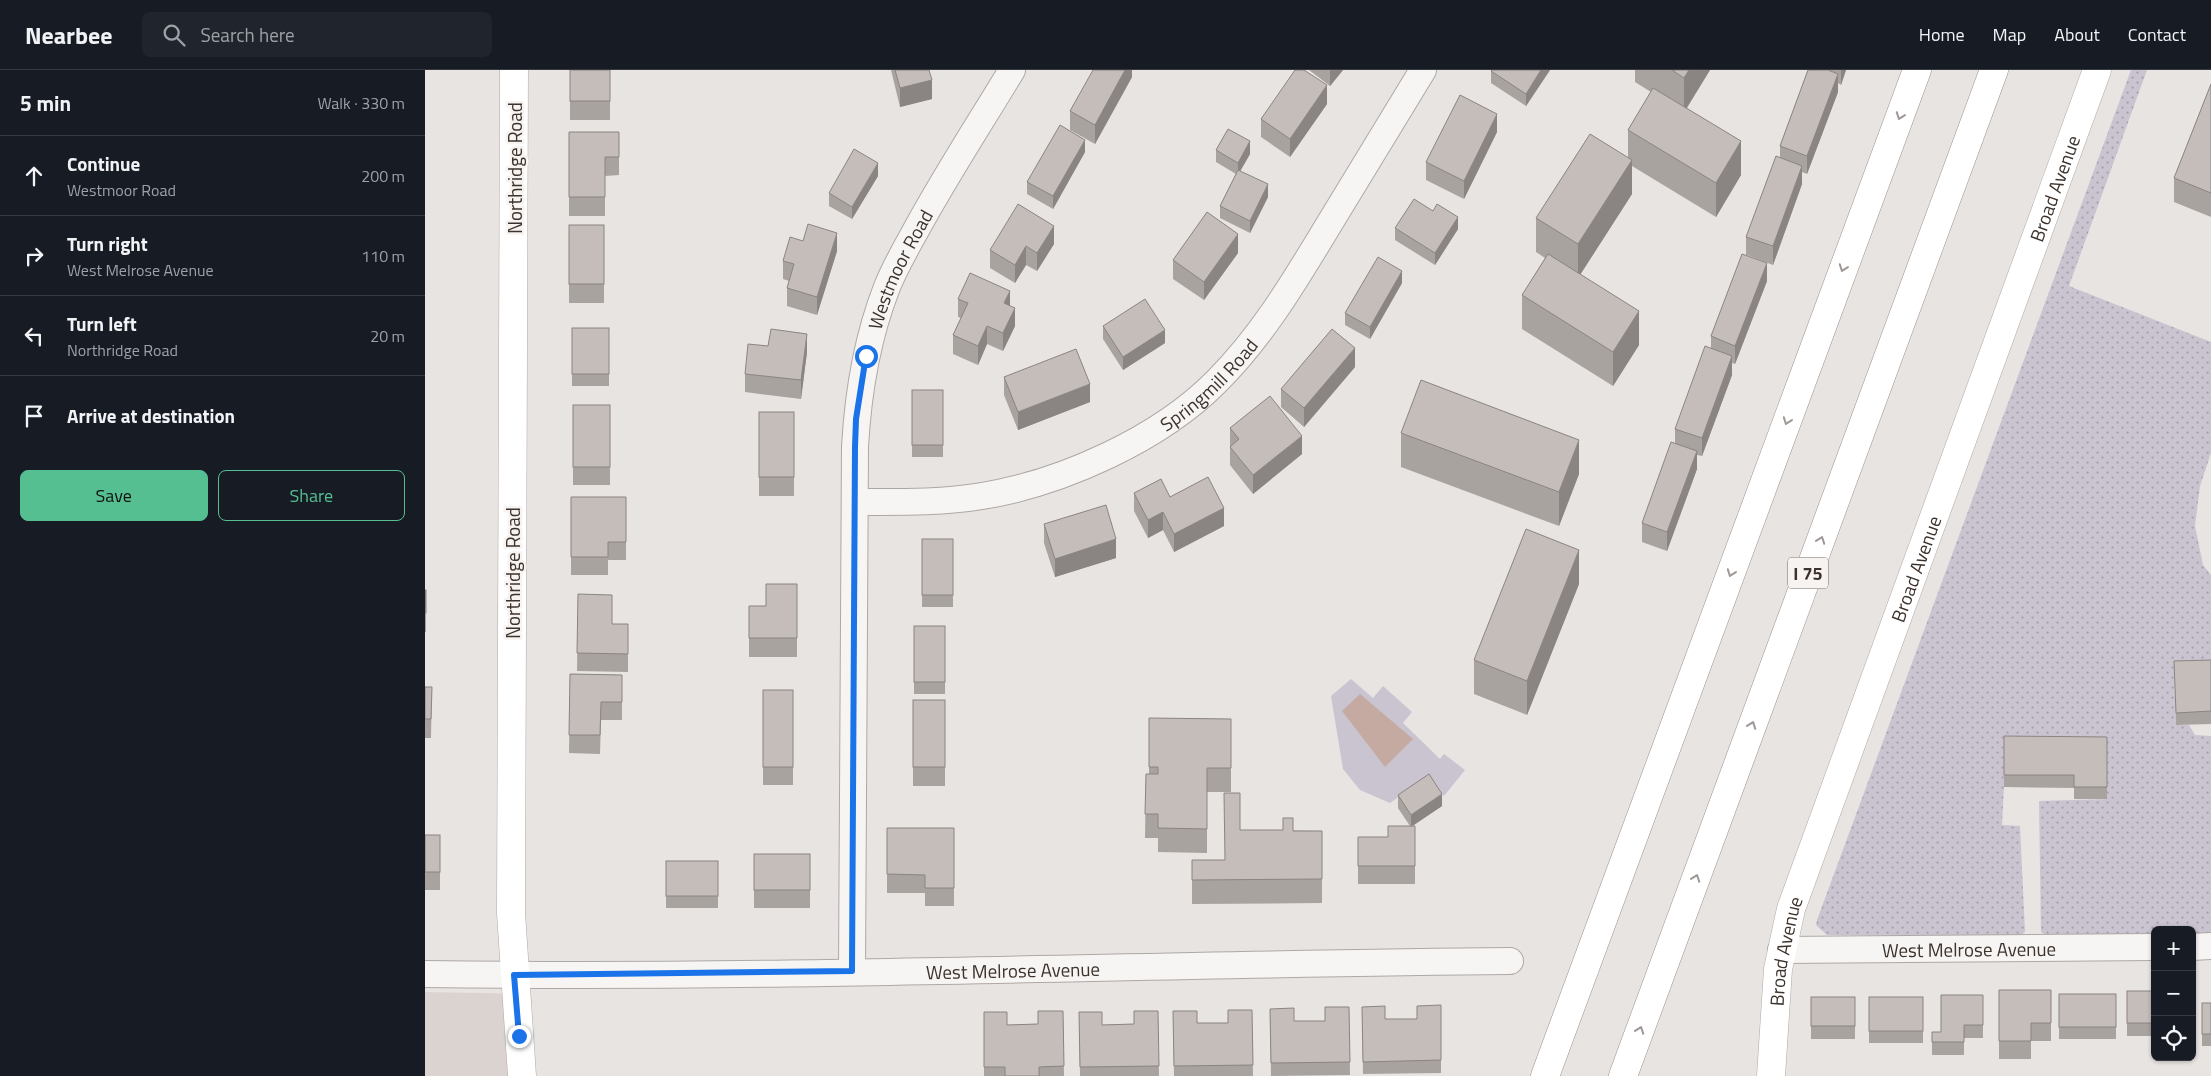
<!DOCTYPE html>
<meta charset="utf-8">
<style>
body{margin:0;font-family:"Titillium Web",sans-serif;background:#20242c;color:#f1f3f6}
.controls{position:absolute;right:15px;bottom:15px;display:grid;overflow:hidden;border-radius:8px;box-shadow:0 1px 4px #0004}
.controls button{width:45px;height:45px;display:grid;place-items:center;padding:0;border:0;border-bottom:1px solid #363941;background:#171b24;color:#f1f3f6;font:25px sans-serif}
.stop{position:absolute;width:15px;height:15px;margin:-11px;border:4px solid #1a73e8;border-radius:50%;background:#fff}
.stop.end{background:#1a73e8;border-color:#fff;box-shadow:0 1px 5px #0008}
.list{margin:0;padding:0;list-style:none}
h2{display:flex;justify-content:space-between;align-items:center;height:65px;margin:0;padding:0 20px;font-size:21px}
h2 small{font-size:16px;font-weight:400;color:#9ea1a6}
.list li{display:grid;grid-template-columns:32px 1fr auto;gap:15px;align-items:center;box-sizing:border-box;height:80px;padding:0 20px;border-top:1px solid #363941}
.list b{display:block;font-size:19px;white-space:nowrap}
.list p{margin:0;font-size:16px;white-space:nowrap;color:#9ea1a6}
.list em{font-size:16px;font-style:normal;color:#9ea1a6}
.actions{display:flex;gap:10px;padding:15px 20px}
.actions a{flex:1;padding:11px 0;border:1px solid #55bf92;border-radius:8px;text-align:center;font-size:18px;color:#55bf92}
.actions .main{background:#55bf92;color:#111}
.icon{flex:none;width:28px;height:28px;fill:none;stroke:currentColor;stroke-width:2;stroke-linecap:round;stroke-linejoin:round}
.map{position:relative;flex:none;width:1786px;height:1006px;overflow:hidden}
header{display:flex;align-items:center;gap:30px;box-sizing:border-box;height:70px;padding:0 25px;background:#171b24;border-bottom:1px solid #363941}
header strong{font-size:24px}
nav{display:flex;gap:28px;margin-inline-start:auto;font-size:18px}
.search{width:350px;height:45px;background:#20242c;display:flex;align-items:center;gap:12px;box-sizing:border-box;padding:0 18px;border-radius:8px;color:#9ea1a6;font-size:19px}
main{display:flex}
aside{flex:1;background:#171b24}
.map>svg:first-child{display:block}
</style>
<header>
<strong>Nearbee</strong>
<div class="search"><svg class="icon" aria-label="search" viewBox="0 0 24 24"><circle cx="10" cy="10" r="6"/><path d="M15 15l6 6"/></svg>Search here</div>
<nav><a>Home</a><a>Map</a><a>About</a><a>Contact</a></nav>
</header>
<main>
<aside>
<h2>5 min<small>Walk · 330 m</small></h2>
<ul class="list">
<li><svg class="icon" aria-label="ahead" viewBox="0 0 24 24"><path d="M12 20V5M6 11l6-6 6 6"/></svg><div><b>Continue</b><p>Westmoor Road</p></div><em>200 m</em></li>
<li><svg class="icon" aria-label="right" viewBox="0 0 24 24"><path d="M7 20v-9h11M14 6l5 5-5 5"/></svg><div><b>Turn right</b><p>West Melrose Avenue</p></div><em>110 m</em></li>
<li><svg class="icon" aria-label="left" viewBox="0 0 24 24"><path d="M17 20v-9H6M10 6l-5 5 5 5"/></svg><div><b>Turn left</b><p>Northridge Road</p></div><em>20 m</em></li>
<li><svg class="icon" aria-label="arrive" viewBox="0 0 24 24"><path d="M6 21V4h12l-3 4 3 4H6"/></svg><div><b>Arrive at destination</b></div></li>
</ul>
<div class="actions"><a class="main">Save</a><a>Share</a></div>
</aside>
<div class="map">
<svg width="1786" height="1006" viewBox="0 0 1786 1006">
<defs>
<pattern id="grass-dots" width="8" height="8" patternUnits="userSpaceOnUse" patternTransform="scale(1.25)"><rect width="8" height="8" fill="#cac4d1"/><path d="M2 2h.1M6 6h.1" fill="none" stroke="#a5a0aa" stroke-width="1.8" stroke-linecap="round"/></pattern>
</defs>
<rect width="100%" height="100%" fill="#e8e4e2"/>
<!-- built -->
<path fill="#dad3d0" d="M0,922L106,924L110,1006H0Z"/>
<!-- grass -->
<path fill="url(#grass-dots)" d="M1706,0H1722L1644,216L1786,272V383L1775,416L1770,456L1778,495L1786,505V602L1749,604L1751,655H1764L1770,665L1786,666V863L1767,864V860H1730V864L1622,866L1616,862L1614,731L1682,729V679L1579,717L1577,755L1595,756L1600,862L1595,866L1402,865L1391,855L1392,850Z"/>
<!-- park -->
<path fill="#cac4d1" d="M926,609L948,628L958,616L987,642L978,653L1015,689L1019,684L1040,700L1019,726L999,709L965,733L935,720L918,699L906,626Z"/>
<!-- water -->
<path fill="#c4aaa1" d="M935,624L988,669L960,697L917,641Z"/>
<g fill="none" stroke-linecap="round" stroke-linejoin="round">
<defs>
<g id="minor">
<path id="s1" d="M430,432C473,432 516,433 557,426C637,413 735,369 792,311C839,264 872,207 906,151C937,101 967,50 998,0"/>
<path d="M1767,877L1786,876"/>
<path id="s2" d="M1356,880L1730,877"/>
<path id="s3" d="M427,901L430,377C433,323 442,268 462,217C470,197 481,178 491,160C521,105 555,53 587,0"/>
<path id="s4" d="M0,904C362,909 724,894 1085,891"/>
</g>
<g id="major">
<path d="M89,0L86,843L97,1006"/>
<path id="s5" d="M1346,1006L1353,899L1366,839L1672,0"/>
</g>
<g id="highway">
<path d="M1120,1006L1492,0"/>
<path d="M1198,1006L1569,0"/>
</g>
</defs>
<!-- minor casing -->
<use href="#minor" stroke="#aea8a4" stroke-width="28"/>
<!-- major casing -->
<use href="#major" stroke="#b3a8a2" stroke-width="29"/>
<!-- highway casing -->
<use href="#highway" stroke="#9d918b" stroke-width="29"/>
<!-- minor -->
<use href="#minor" stroke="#f7f5f4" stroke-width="26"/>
<!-- major -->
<use href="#major" stroke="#fff" stroke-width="28"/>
<!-- highway -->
<use href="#highway" stroke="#fff" stroke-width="28"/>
</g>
<!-- wall -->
<g fill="#a9a39f">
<rect x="145" y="0" width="40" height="50"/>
<path d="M466,0H504L507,29L475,37Z"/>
<path d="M707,0V7L670,74L645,60V41Z"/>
<path d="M884,0H918L905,16Z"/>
<path d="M1125,0L1101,36L1066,13V1Z"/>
<path d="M1210,0H1285L1262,38L1316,105L1291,147L1207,96V124L1155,205L1214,275L1188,316L1097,259V225L1120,188L1111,182V148L1203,88V60L1226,22L1210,12Z"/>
<path d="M1383,0H1421L1416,15L1413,13V22L1382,104L1377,102V114L1348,195L1322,185L1342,211L1310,294L1307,293V305L1277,386L1272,385V399L1242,481L1217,472V453L1250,373V359L1286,279V266L1321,185V167L1355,88V76Z"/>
<path d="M1786,14V147L1749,132V108Z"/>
<path d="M902,34L865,87L836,67V49Z"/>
<path d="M144,62H194V105L180,106V146H144Z"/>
<path d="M1072,62L1039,129L1001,110V92Z"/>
<path d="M791,80L825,84L815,101L843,127L825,163L795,148V136L811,104L791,92Z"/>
<path d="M660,82L628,139L602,124V112Z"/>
<path d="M453,106L427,149L404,136V123Z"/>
<path d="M1008,141L1033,159L1010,195L970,170V158Z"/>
<rect x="144" y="155" width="35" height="78"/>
<path d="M629,174L612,201L601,195L590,213L565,198V180Z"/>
<path d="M412,181L392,245L362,236V218L364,211L358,209V191Z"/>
<path d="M813,183L779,230L748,209V190Z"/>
<path d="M977,213L945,269L920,255V243Z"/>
<path d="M533,229L585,236L590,256L578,281L562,274L553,295L528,284V265L536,248L533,247Z"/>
<path d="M678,256L740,273L698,300L678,269Z"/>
<rect x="147" y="258" width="37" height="58"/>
<path d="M382,282L376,329L320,322V304Z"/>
<path d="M930,297L879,357L856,337V319Z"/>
<path d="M579,307L665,332L593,360L579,325Z"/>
<rect x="487" y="320" width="31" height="67"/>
<rect x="148" y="335" width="37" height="80"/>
<rect x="334" y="342" width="35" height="84"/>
<path d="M805,358L877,384L828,424L805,395Z"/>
<path d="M976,363L1154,404L1134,456L976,397Z"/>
<path d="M709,423L745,427L799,456L749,482L738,460L723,468L709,441Z"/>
<path d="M146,427H201V490H183V505H146Z"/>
<path d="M619,454L691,488L630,507L619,473Z"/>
<rect x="497" y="469" width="31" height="68"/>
<path d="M372,514V587H324V536H341Z"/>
<path d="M1154,514L1102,645L1049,624V590Z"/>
<rect x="0" y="520" width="1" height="42"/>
<path d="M153,524L187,554H203V602L152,601Z"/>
<rect x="489" y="556" width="31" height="68"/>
<path d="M1786,590V654L1751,655L1749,591Z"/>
<path d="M145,604L197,605V650H176L175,684L144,683Z"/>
<path d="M0,617H7L6,668H0Z"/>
<rect x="338" y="620" width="30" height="95"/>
<rect x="488" y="630" width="32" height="86"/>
<path d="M724,648L806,649V722H782V783L733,782V768H720L721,704H724Z"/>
<path d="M1579,666L1682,667V729H1649V718L1579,717Z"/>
<path d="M973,725L1017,736L987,756H990V814H933V767H963L985,756L973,738Z"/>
<path d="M462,758H529V836H500V823H462Z"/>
<path d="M815,760L897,761V833L767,834V790H800Z"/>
<rect x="0" y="765" width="15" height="55"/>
<rect x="329" y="784" width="56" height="54"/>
<rect x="241" y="791" width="52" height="47"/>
<path d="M1574,920H1626V971H1606V989H1574Z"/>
<rect x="1702" y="921" width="28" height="45"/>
<rect x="1634" y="924" width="57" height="45"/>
<path d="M1558,925V968H1539V985H1507V962H1516Z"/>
<rect x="1386" y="927" width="44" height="42"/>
<rect x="1444" y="927" width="54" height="46"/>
<rect x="1777" y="933" width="9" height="43"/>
<path d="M1016,935V1003L938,1004L937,937L960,949H992Z"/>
<path d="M924,937L925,1005L846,1006L845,939L869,951H900Z"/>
<path d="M827,940L828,1006H749L748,941L772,953H803Z"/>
<path d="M638,941L639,1006H559V942L582,955L613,954Z"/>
<path d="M733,941L734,1006H655L654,942L677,955L709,954Z"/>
</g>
<!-- shaded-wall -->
<g fill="#8a8482">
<path d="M700,0H707V7L670,74V55Z"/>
<path d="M905,0H918L905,16Z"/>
<path d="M1116,0H1125L1101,36V24Z"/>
<path d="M1264,0H1285L1259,42V8Z"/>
<path d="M1416,0H1421L1416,15Z"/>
<path d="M1413,4V22L1382,104V86Z"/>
<path d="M507,10V29L475,37V18Z"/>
<path d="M902,15V34L865,87V69Z"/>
<path d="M1072,44V62L1039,129V111Z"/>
<path d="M660,70V82L628,139V126Z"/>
<path d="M825,71V84L813,105V93Z"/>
<path d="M1316,71V105L1291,147V113Z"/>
<path d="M1207,90V124L1153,208V174Z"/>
<path d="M453,93V106L427,149V137Z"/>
<path d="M1377,96V114L1348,195V176Z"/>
<path d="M843,114V127L825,163V151Z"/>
<path d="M1033,147V159L1010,195V183Z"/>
<path d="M629,156V174L612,201V183Z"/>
<path d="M412,163V181L392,245V227Z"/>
<path d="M813,164V183L779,230V212Z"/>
<path d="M601,176V195L590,213V195Z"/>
<path d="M1342,193V211L1310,294V276Z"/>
<path d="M977,201V213L945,269V257Z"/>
<path d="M585,221V239L579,233Z"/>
<path d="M590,238V256L578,281V263Z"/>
<path d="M1214,241V275L1188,316V282Z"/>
<path d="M562,256V274L553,295V276Z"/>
<path d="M740,260V273L698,300V287Z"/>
<path d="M382,264V282L376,329V310Z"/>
<path d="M930,278V297L879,357V338Z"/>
<path d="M1307,286V305L1277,386V368Z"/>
<path d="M665,314V332L593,360V342Z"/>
<path d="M877,366V384L828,424V405Z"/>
<path d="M1154,370V404L1134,456V422Z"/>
<path d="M1272,381V399L1242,481V462Z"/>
<path d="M799,438V456L749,482V464Z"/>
<path d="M738,442V460L723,468V450Z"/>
<path d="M691,469V488L630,507V489Z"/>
<path d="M1154,480V514L1102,645V611Z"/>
<path d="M1017,724V736L986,757V745Z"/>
</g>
<!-- building -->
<g fill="#c5bdb9" stroke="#8a8482">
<rect x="145" y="0" width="40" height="31"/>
<path d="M470,0H504L507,10L475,18Z"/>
<path d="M668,0H700L670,55L645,41Z"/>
<path d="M870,0H879L902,15L865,69L836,49Z"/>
<path d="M1067,0H1116L1101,24L1066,1Z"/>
<path d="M1247,0H1264L1259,8Z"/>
<path d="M1383,0H1403L1413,4L1382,86L1355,76Z"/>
<path d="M1786,14V123L1749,108Z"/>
<path d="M1228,18L1316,71L1291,113L1203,60Z"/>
<path d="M1035,25L1072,44L1039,111L1001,92Z"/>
<path d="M635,55L660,70L628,126L602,112Z"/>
<path d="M803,59L825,71L813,93L791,80Z"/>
<path d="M144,62H194V87H180V127H144Z"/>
<path d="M1165,64L1207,90L1153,174L1111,148Z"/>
<path d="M429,79L453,93L427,137L404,123Z"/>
<path d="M1351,86L1377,96L1348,176L1321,167Z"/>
<path d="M813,100L843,114L825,151L795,136Z"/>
<path d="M989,129L1008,141L1012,134L1033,147L1010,183L970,158Z"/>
<path d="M593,134L629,156L612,183L601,176L590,195L565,180Z"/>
<path d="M782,142L813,164L779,212L748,190Z"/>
<path d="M383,154L412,163L392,227L362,218L369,194L358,191L365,167L378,171Z"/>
<rect x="144" y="155" width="35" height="59"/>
<path d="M1123,184L1214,241L1188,282L1097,225Z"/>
<path d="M1317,184L1342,193L1310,276L1286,266Z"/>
<path d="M953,187L977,201L945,257L920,243Z"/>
<path d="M545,203L585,221L579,233L590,238L578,263L562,256L553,276L528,265L543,233L533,229Z"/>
<path d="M720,229L740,260L698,287L678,256Z"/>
<rect x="147" y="258" width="37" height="46"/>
<path d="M346,259L382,264L376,310L320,304L323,274L343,276Z"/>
<path d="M907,259L930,278L879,338L856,319Z"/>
<path d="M1280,276L1307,286L1277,368L1250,359Z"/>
<path d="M651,279L665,314L593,342L579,307Z"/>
<path d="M996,310L1154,370L1134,422L976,363Z"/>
<rect x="487" y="320" width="31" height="55"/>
<path d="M845,326L877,366L828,405L805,377L814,369L805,358Z"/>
<rect x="148" y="335" width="37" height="62"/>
<rect x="334" y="342" width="35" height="65"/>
<path d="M1246,372L1272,381L1242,462L1217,453Z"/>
<path d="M783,407L799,438L749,464L738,442L723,450L709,423L736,409L745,427Z"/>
<path d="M146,427H201V472H183V487H146Z"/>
<path d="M681,435L691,469L630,489L619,454Z"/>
<path d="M1101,459L1154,480L1102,611L1049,590Z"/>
<rect x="497" y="469" width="31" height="56"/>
<path d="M341,514H372V568H324V536H341Z"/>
<rect x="0" y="520" width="1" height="23"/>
<path d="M153,524L187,525V554H203V584L152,583Z"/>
<rect x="489" y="556" width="31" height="56"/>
<path d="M1786,590V641L1751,643L1749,591Z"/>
<path d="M145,604L197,605V632H176L175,665H144Z"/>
<path d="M0,617H7L6,649H0Z"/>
<rect x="338" y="620" width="30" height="77"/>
<rect x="488" y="630" width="32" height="67"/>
<path d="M724,648L806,649V698H782V759L733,758V744H720L721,704H733V697H724Z"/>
<path d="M1579,666L1682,667V717H1649V705H1579Z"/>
<path d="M1004,704L1017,724L986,745L973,725Z"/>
<path d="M799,723H815V760H858V748H868V761H897V809L767,810V790H800Z"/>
<path d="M963,756H990V796H933V767H963Z"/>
<path d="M462,758H529V818H500V805L462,804Z"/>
<rect x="0" y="765" width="15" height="37"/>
<rect x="329" y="784" width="56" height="36"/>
<rect x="241" y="791" width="52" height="35"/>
<path d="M1574,920H1626V953H1606V971H1574Z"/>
<rect x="1702" y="921" width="28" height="32"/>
<rect x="1634" y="924" width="57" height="33"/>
<path d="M1516,925H1558V955H1539V972H1507V962H1516Z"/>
<rect x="1386" y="927" width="44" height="29"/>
<rect x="1444" y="927" width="54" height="34"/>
<rect x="1777" y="933" width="9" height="31"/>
<path d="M1016,935V990L938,992L937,937L960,936V949H992V936Z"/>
<path d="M900,937H924L925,992L846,993L845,939L869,938V951H900Z"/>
<path d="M803,940H827L828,995L749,996L748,941H772V953H803Z"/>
<path d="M613,941H638L639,996L614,997V1006H580V997H559V942H582V955L613,954Z"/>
<path d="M709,941H733L734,996L655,997L654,942H677V955L709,954Z"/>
</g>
<!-- one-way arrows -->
<defs><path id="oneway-chevron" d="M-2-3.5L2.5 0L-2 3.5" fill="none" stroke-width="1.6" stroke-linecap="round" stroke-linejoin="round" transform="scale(1.25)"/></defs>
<g stroke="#9e9996">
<use href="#oneway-chevron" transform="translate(1475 46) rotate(110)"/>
<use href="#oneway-chevron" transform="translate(1418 198) rotate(110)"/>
<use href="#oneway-chevron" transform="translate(1362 351) rotate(110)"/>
<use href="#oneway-chevron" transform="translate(1396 470) rotate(-70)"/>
<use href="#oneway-chevron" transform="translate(1306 503) rotate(110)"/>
<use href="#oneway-chevron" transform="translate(1327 655) rotate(-70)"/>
<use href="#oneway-chevron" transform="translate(1271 808) rotate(-70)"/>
<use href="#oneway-chevron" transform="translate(1215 960) rotate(-70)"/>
</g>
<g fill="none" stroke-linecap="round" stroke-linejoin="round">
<!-- route -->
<path stroke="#1a73e8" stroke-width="6" d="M94,966L89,905L427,901L430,377L431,349L441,286"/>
</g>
<g text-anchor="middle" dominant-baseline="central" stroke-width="5" stroke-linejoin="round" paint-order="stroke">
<!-- shield labels -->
<rect fill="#f6f3f1" stroke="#756d67" stroke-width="1" x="1363" y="487.5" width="40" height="31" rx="4"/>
<g font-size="18" font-weight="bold" fill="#3e332c">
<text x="1383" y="503">I 75</text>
</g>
<!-- street labels -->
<g font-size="19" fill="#3e332c" stroke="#f6f3f1">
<text transform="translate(89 98) rotate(-90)">Northridge Road</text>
<text stroke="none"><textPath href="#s5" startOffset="936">Broad Avenue</textPath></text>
<text stroke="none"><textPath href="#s3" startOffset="709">Westmoor Road</textPath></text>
<text stroke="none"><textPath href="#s1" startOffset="384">Springmill Road</textPath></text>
<text stroke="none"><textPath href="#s5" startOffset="531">Broad Avenue</textPath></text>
<text transform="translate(87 503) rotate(-90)">Northridge Road</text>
<text stroke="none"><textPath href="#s2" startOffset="188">West Melrose Avenue</textPath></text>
<text stroke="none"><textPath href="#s5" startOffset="126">Broad Avenue</textPath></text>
<text stroke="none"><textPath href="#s4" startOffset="588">West Melrose Avenue</textPath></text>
</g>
</g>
</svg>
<div class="controls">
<button>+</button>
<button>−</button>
<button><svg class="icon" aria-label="locate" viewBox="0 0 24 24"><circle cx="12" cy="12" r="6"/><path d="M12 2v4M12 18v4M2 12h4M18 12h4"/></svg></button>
</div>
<div class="stop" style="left:441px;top:286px"></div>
<div class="stop end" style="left:94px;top:966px"></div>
</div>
</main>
